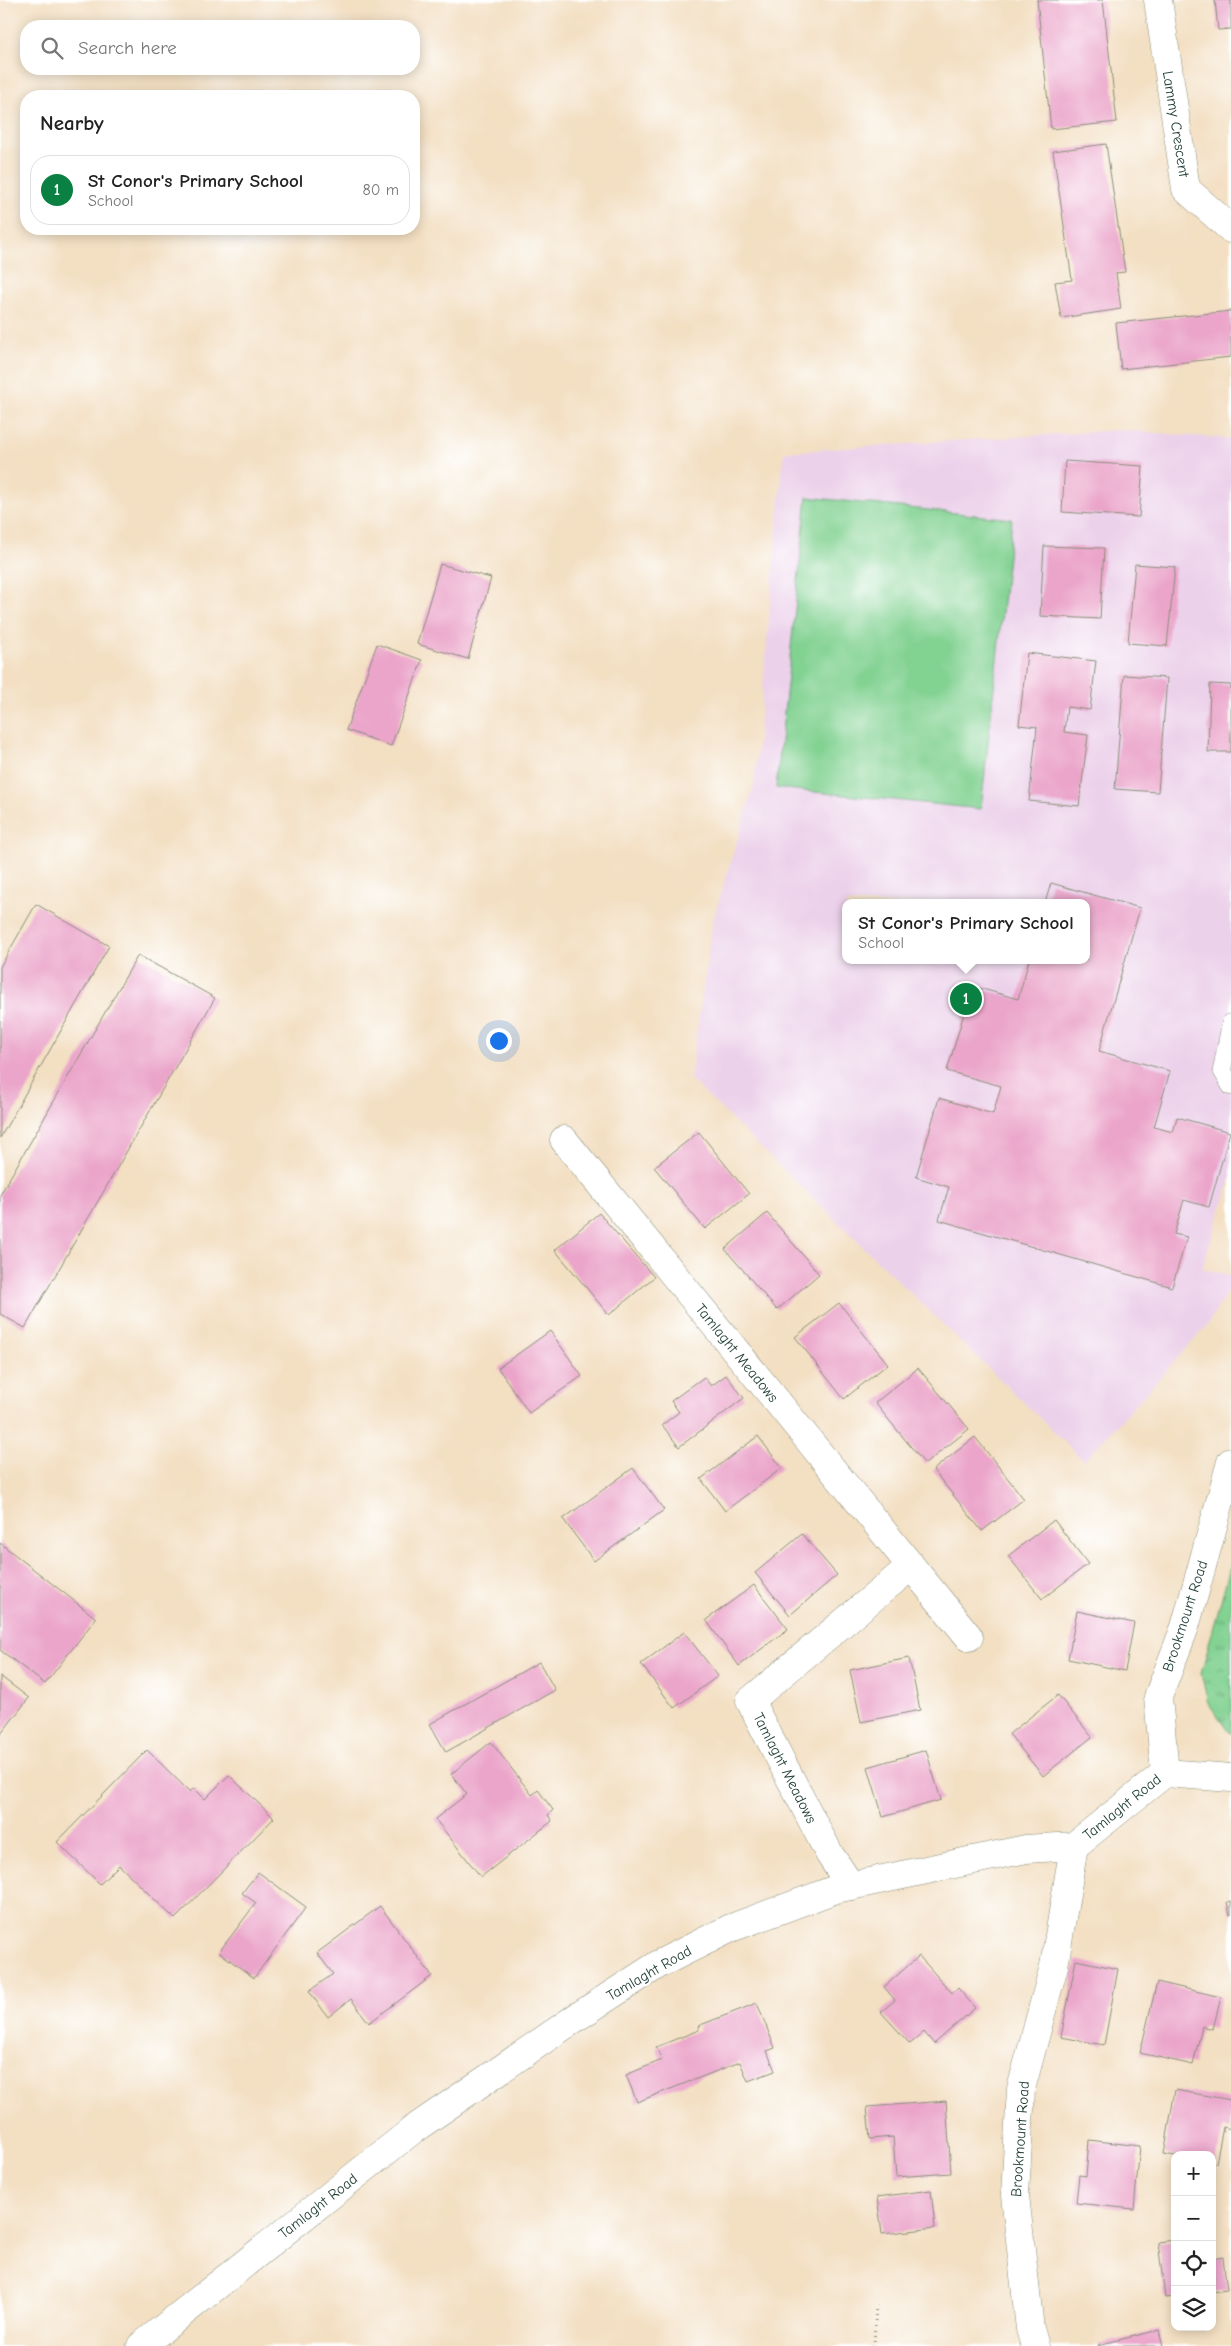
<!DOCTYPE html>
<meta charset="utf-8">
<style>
body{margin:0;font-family:"Comic Neue",sans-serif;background:#f6f6f6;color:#222}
.controls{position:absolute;right:15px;bottom:15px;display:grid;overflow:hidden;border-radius:10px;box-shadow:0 2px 12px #0003}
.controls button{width:45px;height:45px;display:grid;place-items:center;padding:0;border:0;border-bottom:1px solid #e0e0e0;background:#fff;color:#222;font:25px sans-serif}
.you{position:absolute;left:498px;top:1040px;width:18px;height:18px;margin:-12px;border:4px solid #fff;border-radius:50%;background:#1a73e8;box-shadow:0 0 0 8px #1a73e833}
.badge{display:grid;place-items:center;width:32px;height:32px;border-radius:50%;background:#0b8043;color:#fff;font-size:16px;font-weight:700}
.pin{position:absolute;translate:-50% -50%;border:2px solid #fff;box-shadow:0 1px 5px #0006}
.popup{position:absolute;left:842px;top:899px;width:248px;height:65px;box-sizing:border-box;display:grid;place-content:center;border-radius:10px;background:#fff;filter:drop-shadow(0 1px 4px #0005);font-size:16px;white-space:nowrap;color:#767676}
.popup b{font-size:19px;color:#222}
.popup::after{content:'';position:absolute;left:50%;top:100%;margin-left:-10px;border:10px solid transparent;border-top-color:#fff}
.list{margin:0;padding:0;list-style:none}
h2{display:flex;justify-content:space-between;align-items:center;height:65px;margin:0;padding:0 20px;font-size:21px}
h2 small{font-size:16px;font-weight:400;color:#767676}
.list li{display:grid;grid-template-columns:32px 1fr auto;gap:15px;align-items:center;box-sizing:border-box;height:70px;margin:0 10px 10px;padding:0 10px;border:1px solid #e0e0e0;border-radius:20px}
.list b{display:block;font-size:19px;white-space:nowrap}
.list p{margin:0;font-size:16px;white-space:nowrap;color:#767676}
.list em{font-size:16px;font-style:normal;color:#767676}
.icon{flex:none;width:28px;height:28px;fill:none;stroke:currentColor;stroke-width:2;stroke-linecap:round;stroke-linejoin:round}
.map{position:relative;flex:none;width:1231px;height:2346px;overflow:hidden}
.search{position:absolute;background:#fff;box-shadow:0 2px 12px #0003;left:20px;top:20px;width:400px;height:55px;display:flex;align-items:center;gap:12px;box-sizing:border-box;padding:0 18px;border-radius:20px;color:#767676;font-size:19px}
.panel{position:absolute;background:#fff;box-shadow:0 2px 12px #0003;left:20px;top:90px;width:400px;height:145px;border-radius:20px}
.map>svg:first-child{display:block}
</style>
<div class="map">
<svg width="1231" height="2346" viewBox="0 0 1231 2346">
<defs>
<pattern id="park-tufts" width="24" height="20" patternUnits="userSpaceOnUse" patternTransform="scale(1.25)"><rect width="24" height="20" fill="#82d292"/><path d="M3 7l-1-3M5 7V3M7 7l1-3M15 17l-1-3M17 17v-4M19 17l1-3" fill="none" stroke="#6aac78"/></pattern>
</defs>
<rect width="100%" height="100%" fill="#fff"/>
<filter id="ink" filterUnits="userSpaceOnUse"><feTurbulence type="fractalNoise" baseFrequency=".02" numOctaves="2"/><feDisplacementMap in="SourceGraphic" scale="10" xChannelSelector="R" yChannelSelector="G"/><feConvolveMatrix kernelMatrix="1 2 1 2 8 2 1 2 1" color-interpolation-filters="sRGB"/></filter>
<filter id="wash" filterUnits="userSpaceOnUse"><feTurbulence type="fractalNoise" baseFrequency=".0096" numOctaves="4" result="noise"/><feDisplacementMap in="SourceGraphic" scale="20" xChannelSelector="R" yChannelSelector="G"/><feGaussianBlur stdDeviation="1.12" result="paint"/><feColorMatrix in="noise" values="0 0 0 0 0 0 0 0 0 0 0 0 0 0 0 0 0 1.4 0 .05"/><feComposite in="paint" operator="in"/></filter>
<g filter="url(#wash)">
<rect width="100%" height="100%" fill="#f3dfc2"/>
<!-- built -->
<path fill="#ecd1ea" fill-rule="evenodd" d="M1119,430L1231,439V1178L1202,1269L1231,1275V1286L1206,1327L1084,1461L690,1079L713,920L754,785L784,452ZM846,903H1086V960H846Z"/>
<!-- green -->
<path fill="#82d292" stroke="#508863" d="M807,497L1012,519L981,809L776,788Z"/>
<!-- park -->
<path fill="url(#park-tufts)" stroke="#508863" d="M1231,1564V1734L1208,1703L1201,1673Z"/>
<g id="blocks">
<!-- building -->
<g fill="#eba5ca">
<path d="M1037,0H1103L1117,122L1051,129Z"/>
<path d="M1215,0H1231V29L1218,30Z"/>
<path d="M1106,144L1125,272L1116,273L1121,309L1061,318L1055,282L1072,280L1053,151Z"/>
<path d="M1231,311V357L1121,369L1116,323Z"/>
<path d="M1065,461L1143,466L1139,517L1062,512Z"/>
<path d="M1044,546L1104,548L1100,619L1040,616Z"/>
<path d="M440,564L491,578L468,659L417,644Z"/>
<path d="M1135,564L1175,567L1167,646L1128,643Z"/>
<path d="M377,644L422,660L391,746L346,730Z"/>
<path d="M1027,653L1096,661L1090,710L1067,707L1064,732L1088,735L1079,806L1029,801L1037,727L1019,725Z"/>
<path d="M1124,675L1167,678L1158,792L1115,789Z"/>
<path d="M1210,684L1231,685V752H1208Z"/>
<path d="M1051,883L1140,908L1099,1051L1170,1071L1154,1127L1173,1132L1177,1117L1230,1132L1209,1207L1184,1200L1174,1234L1187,1237L1172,1287L939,1220L949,1187L916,1177L939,1098L993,1114L1001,1086L947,1071L972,986L1018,999L1029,960H1086V903H1045Z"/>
<path d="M36,904L109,946L0,1138V967Z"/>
<path d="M138,955L215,998L25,1328L0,1314V1195Z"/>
<path d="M699,1132L749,1194L705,1229L654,1167Z"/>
<path d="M599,1213L654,1277L609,1315L555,1250Z"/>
<path d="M767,1213L819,1274L777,1310L725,1249Z"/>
<path d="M839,1303L888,1364L844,1399L795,1337Z"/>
<path d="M550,1331L582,1376L529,1413L498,1368Z"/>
<path d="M918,1368L969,1429L925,1464L875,1403Z"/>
<path d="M726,1375L744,1398L679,1447L662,1425L679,1412L671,1401L704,1377L711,1386Z"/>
<path d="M758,1436L782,1468L725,1511L701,1479Z"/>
<path d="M975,1437L1024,1499L982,1531L933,1470Z"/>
<path d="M633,1468L664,1510L594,1561L563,1519Z"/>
<path d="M1054,1520L1088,1564L1042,1599L1008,1556Z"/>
<path d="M802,1534L837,1575L790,1615L755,1573Z"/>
<path d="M0,1543L96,1618L45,1684L0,1650Z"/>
<path d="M754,1585L788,1629L739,1666L706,1620Z"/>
<path d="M1077,1611L1134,1623L1125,1671L1068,1659Z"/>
<path d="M684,1632L718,1676L674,1708L641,1664Z"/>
<path d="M909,1658L920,1710L861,1722L850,1670Z"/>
<path d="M539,1662L555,1690L446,1752L430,1724Z"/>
<path d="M0,1676L29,1698L0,1735Z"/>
<path d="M1058,1695L1092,1737L1043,1776L1009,1734Z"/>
<path d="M491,1742L532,1795L538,1790L553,1810L548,1815L552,1821L481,1877L435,1819L467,1794L451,1774Z"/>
<path d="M147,1750L190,1792L194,1788L205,1799L229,1775L274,1818L175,1919L119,1865L100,1884L57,1842Z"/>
<path d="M926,1750L941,1800L883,1817L868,1767Z"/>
<path d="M258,1872L306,1907L254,1978L219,1952L256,1903L242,1893Z"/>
<path d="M1231,1901V1915H1230L1227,1902Z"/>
<path d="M380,1906L432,1976L369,2023L351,1999L328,2017L309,1991L333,1974L317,1953Z"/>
<path d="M919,1956L952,1993L958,1988L975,2008L934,2044L924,2032L910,2044L881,2012L895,2000L884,1987Z"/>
<path d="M1076,1960L1118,1969L1104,2045L1061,2037Z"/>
<path d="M1157,1982L1221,1997L1213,2029L1202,2026L1193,2065L1140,2053Z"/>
<path d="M757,2003L775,2048L767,2051L775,2071L748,2081L740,2062L637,2102L626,2075L662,2060L656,2047L699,2030L698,2026Z"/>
<path d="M1175,2090L1231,2100L1230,2129L1223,2127L1216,2163H1212V2155L1175,2156L1164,2154Z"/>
<path d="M946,2101L951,2173L896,2177L893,2137L870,2139L867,2107Z"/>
<path d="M1089,2140L1140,2146L1134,2209L1076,2203L1079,2175L1086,2176Z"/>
<path d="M931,2190L935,2228L882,2234L877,2197Z"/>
<path d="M1175,2240V2297L1165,2298L1158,2242Z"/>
<path d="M1223,2257L1227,2290L1212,2292V2259Z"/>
<path d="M1159,2330L1163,2346H1098V2345Z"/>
</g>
</g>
</g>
<g filter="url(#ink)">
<use href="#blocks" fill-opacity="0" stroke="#898e7b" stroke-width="1"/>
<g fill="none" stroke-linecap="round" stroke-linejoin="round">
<defs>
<path id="service" d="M1231,1023L1222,1070L1231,1086"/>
<g id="minor">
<path d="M1158,0L1186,189L1231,229"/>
<path d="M564,1140L969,1637"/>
<path d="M851,1886L830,1855L750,1701L911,1566"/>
<path d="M141,2346L414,2129L574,2019L659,1964L731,1928L836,1889L1026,1849L1074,1846L1165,1773"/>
<path d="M1035,2346L1030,2329L1015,2195L1021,2089L1054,1966L1074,1846"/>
</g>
<path id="tertiary" d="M1231,1462L1185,1627L1158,1697L1165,1773L1231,1778"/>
</defs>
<!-- service casing -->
<use href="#service" stroke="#898e7b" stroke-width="19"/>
<!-- minor casing -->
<use href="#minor" stroke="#898e7b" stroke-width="29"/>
<!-- tertiary casing -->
<use href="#tertiary" stroke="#898e7b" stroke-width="29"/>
<!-- path -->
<path stroke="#898e7b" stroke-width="3" stroke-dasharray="1 4" stroke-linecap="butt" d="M874,2346L876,2303"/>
<!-- service -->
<use href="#service" stroke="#fff" stroke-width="18"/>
<!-- minor -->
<use href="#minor" stroke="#fff" stroke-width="28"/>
<!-- tertiary -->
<use href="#tertiary" stroke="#fff" stroke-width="28"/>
</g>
</g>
<g text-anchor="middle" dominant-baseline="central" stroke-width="5" stroke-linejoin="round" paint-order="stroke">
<!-- street labels -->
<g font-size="15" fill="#1f3d34" stroke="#fff">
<text transform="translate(1176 124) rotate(81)">Lammy Crescent</text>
<text transform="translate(737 1353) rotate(51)">Tamlaght Meadows</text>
<text transform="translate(1185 1616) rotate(-72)">Brookmount Road</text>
<text transform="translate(785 1768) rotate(63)">Tamlaght Meadows</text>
<text transform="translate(1122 1807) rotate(-39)">Tamlaght Road</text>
<text transform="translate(649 1973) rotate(-30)">Tamlaght Road</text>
<text transform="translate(1020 2139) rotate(-86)">Brookmount Road</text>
<text transform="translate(318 2206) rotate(-38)">Tamlaght Road</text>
</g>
</g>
</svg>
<div class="controls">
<button>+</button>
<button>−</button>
<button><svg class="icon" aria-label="locate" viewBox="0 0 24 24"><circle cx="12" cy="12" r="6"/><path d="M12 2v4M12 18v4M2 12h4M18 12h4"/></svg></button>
<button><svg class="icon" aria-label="layers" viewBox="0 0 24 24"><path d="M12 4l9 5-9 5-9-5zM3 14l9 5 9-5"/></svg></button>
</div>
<div class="you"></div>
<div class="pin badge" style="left:966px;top:999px">1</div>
<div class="popup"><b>St Conor's Primary School</b>School</div>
<div class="search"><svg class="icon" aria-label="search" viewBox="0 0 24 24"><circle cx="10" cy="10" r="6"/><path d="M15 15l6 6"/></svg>Search here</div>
<section class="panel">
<h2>Nearby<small></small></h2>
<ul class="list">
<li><span class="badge">1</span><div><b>St Conor's Primary School</b><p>School</p></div><em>80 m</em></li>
</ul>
</section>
</div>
